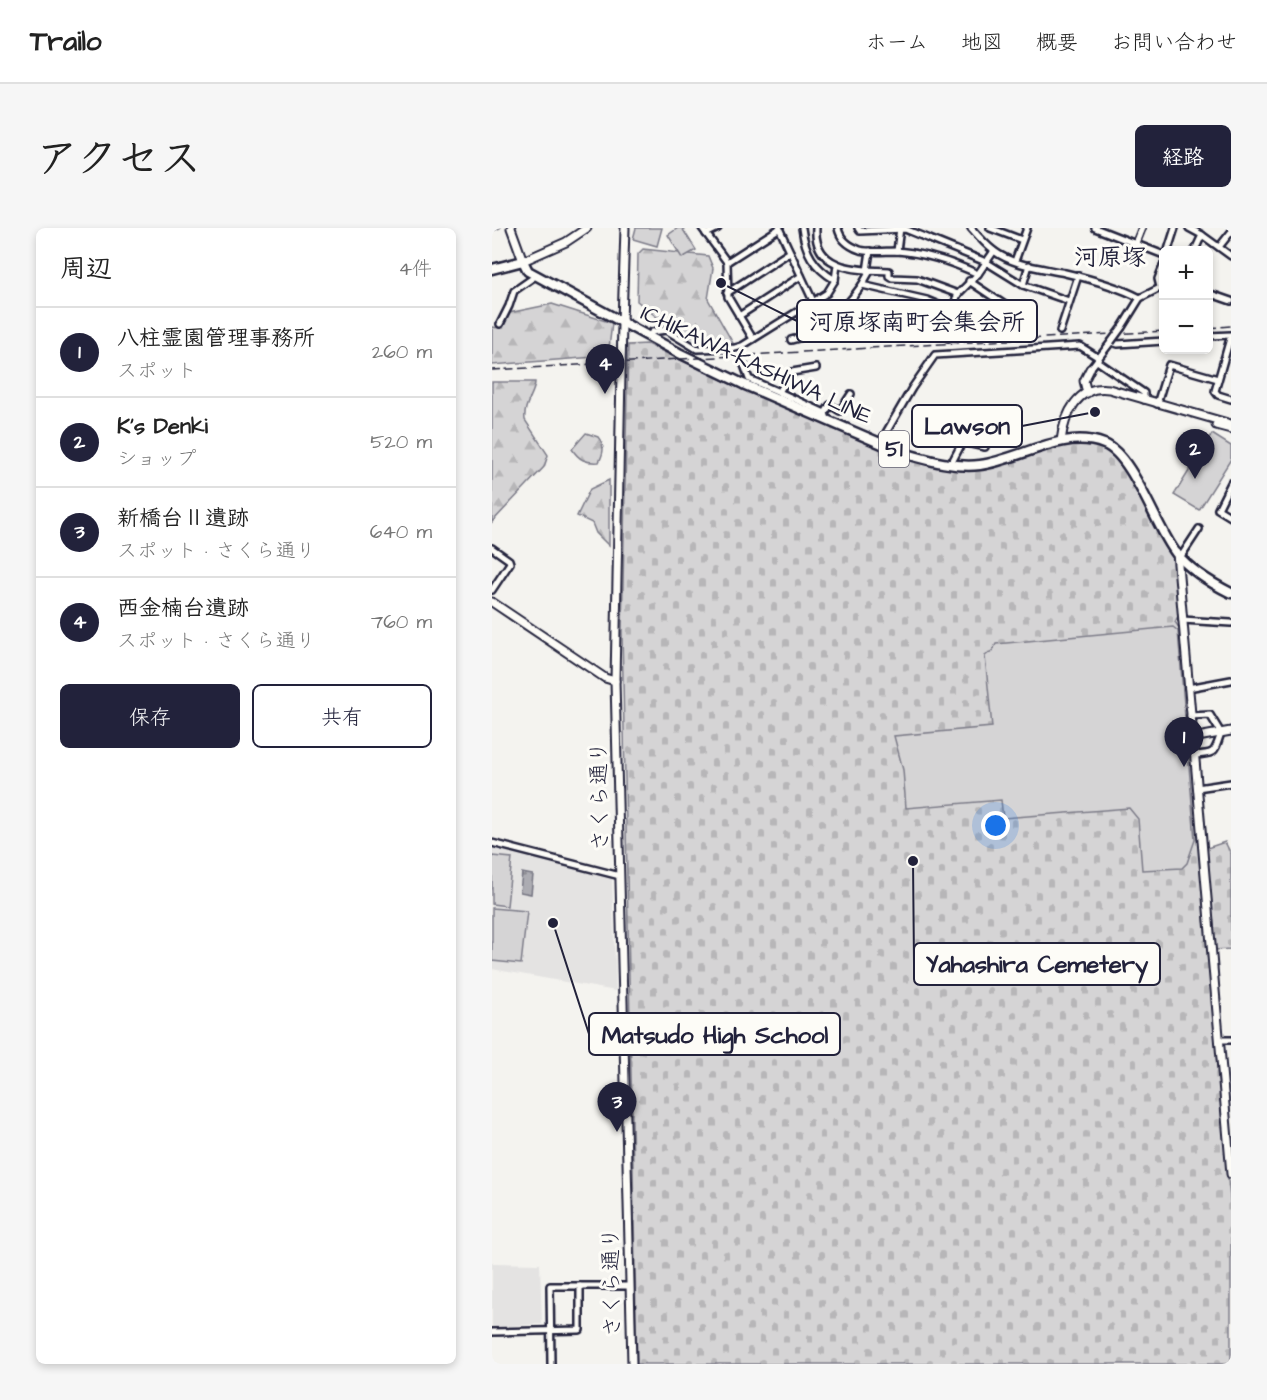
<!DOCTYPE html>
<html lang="ja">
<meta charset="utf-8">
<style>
body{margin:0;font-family:"Architects Daughter","Klee One",sans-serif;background:#f6f6f6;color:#222}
.controls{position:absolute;right:18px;top:18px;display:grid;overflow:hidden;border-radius:9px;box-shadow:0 3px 9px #0003}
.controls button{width:54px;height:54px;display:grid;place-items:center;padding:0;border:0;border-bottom:2px solid #e0e0e0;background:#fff;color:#222;font:30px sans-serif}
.you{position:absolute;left:504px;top:598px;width:21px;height:21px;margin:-15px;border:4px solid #fff;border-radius:50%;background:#1a73e8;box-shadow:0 0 0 9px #1a73e833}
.badge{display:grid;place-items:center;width:39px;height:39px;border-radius:50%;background:#22223b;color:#fff;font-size:20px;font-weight:700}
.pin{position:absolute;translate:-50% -50px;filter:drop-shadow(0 2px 3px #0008)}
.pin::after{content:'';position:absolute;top:32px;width:21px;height:18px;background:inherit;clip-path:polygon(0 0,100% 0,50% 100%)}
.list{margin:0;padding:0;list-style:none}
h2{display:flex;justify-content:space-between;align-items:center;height:78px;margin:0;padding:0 24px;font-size:26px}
h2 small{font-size:20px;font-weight:400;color:#767676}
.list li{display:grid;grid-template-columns:39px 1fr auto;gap:18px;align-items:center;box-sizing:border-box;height:90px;padding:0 24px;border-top:2px solid #e0e0e0}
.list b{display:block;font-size:22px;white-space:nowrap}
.list p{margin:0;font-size:20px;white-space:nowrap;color:#767676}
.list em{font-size:20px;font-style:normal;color:#767676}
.actions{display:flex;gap:12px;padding:18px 24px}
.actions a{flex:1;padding:14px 0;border:2px solid #22223b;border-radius:9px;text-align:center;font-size:21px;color:#22223b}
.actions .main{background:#22223b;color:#fff}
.map{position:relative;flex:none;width:739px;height:1136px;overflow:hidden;border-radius:9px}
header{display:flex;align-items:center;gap:36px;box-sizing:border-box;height:84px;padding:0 30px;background:#fff;border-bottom:2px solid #e0e0e0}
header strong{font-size:28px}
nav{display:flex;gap:33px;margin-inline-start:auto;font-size:21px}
.intro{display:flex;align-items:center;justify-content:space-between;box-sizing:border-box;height:144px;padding:0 36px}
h1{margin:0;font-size:42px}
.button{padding:15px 27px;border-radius:9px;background:#22223b;color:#fff;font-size:21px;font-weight:700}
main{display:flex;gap:36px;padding:0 36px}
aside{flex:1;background:#fff;border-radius:9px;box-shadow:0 3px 9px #0003}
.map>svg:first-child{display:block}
</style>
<header>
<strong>Trailo</strong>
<nav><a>ホーム</a><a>地図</a><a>概要</a><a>お問い合わせ</a></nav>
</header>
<div class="intro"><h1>アクセス</h1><a class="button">経路</a></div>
<main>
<aside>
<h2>周辺<small>4件</small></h2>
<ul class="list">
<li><span class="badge">1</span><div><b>八柱霊園管理事務所</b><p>スポット</p></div><em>260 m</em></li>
<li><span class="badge">2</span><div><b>K's Denki</b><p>ショップ</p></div><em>520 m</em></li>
<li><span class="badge">3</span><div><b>新橋台Ⅱ遺跡</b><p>スポット · さくら通り</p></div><em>640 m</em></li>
<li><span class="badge">4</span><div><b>西金楠台遺跡</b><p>スポット · さくら通り</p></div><em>760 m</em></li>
</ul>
<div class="actions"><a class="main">保存</a><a>共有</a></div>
</aside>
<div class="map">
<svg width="739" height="1136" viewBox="0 0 739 1136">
<defs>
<pattern id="forest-firs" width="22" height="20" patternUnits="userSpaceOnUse" patternTransform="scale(1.5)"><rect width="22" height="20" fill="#d5d4d5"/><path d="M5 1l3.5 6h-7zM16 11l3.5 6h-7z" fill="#b7b6b8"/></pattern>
<pattern id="cemetery-stones" width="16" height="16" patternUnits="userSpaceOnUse" patternTransform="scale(1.5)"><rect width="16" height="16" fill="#d5d4d5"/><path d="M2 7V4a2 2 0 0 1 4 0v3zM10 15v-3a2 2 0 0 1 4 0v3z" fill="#b7b6b8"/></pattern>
<pattern id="water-ripples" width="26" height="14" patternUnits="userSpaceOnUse" patternTransform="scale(1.5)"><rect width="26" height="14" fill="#acacb2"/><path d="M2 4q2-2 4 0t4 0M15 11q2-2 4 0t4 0" fill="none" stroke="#8c8c92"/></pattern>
</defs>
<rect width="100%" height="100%" fill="#f4f3ef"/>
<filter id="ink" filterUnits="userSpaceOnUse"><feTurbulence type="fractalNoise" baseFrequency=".0167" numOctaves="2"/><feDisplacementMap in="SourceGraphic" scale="12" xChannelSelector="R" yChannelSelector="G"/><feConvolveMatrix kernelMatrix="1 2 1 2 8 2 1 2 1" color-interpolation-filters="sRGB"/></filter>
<g filter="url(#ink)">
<!-- built -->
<g fill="#e4e3e2">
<path d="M0,619L120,649L124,763L0,741Z"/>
<path d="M0,1035L48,1036L50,1096L0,1099Z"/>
</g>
<!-- forest -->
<g fill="url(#forest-firs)" stroke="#7c7b88" stroke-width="1.5">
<path d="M151,21L216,28L221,40L216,71L242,117H199L145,73L146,26Z"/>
<path d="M60,76L120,95L116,128L0,137V99L11,100L17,85Z"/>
<path d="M0,154H43C43,166 31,176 33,192L56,227L52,239L0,294Z"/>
<path d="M94,205L106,209C113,218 112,224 107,234C94,235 87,232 80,221Z"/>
<path d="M117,252V318L104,305L100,295L85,288L98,261Z"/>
</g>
<!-- cemetery -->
<g fill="url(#cemetery-stones)" stroke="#7c7b88" stroke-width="1.5">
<path d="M155,116L235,154L431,236L469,243L481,242L501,239L569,218L583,216L605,218L616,222L630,236L681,327L687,386L683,394L688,401L739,982V1136H145L130,405L136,117Z"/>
<path d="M733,614L739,626V721L721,722L715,620Z"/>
</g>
<!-- park -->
<g fill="#d5d4d5" stroke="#7c7b88" stroke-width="1.5">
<path d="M144,0H170L165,18L141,11Z"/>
<path d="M186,0H190L204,22L190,30L176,7Z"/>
<path d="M720,206L739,218V231L707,282L682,267Z"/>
<path d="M681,399L686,403L703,612L695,635L690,640L650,642L646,591L637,580L511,590L509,572L414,580L411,542L402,508L500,499L493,428L501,422L504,416Z"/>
<path d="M0,628L20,630L15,678L0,676Z"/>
<path d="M0,680L35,683L29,736L0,733Z"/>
</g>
<!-- water -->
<path fill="url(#water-ripples)" stroke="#757582" stroke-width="1.5" d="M30,645L41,647L39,666L28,664Z"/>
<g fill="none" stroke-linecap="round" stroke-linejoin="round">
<!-- stream -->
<path stroke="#757582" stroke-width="1.5" d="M0,3L8,0"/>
<defs>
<g id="street">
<path d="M210,0L235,34L236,69L261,111"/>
<path d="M287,0L321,73"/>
<path d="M310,0C313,24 321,39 343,52"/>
<path d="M324,0C321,43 368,42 397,43V48L400,50L425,51L466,66L486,46"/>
<path d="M346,0C348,11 357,18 368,22C379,25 393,23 405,23C433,25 460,34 486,46L502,23"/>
<path d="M366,0L368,3L413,1L494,34L531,57L577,73"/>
<path d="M479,0C486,8 494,17 502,23C522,38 550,40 573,45C599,51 625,58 648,70"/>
<path d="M498,0L530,12"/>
<path d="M603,0L672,27"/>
<path d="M697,0L710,7L739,28"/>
<path d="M214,6L226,0"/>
<path d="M644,15L650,0"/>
<path d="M727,19L739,4"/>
<path d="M676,22L683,0"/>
<path d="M703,22L710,7"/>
<path d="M405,23L408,0"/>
<path d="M523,33L535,0"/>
<path d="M235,34L288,0"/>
<path d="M375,43L378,23"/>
<path d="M378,43L370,57L435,72L471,87L456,110"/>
<path d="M531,57L537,37"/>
<path d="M668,59L666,51L672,36"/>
<path d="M235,65L298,24"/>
<path d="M716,65L739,73"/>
<path d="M460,81L466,66"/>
<path d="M471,87L494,89L521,97L525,85L477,53"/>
<path d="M247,88L309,48"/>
<path d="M8,96L17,78L22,63L45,47"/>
<path d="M630,99L648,70L672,58"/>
<path d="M568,103L586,48"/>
<path d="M739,107L723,163L726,167L739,171"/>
<path d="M716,108L739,107"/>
<path d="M157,109L160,104L174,102L205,121L243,120L250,118L335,65L343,52L345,37"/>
<path d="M299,112C329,106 353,81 370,57"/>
<path d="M605,133L652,165V172"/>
<path d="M252,137L257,151L287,164L300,144L324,140"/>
<path d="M598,141L619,114L626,116L672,113"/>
<path d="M287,164L333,185"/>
<path d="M665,176L677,137L726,151"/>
<path d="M334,188L333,185L338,177L348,183L359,166"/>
<path d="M470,214L493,219"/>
<path d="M388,215L420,160L443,127L588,118L607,130"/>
<path d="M459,236L482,192"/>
<path d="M739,255L726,281L739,289"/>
<path d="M0,320L17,332L18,335L0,362"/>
<path d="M688,330L707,301"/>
<path d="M690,392L739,395"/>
<path d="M696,460L739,452"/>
<path d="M698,488L718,487L729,505C722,525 724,526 702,527"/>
<path d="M705,560L739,555"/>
<path d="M0,615L128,648"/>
<path d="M727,812H739"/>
<path d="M0,1104L88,1102V1058"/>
<path d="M59,1136L58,1058H138"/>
</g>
<g id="secondary">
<path d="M19,0L31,33L74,14L95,0"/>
<path d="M133,0L130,94L123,453L140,1136"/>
<path d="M595,165L592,153L598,141"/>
<path d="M724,197L739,201"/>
<path d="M569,213C572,187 586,156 617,161L739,196"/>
<path d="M685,325L739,946"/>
<path d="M0,374L113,450L123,453"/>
<path d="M700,510L739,503"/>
</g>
<path id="primary" d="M0,41L31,33L36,43L187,125L251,156L411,225C436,232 462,240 488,237C527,232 572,200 612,216C641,227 663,298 684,325C698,342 719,355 739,365"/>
</defs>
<!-- street casing -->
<use href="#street" stroke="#22223b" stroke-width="10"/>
<!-- secondary casing -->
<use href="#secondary" stroke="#22223b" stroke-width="11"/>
<!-- primary casing -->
<use href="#primary" stroke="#22223b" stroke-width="13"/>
<!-- street -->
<use href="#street" stroke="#fdfcf7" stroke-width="5"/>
<!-- secondary -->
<use href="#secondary" stroke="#fdfcf7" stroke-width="7"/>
<!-- primary -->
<use href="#primary" stroke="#fdfcf7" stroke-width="8"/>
<!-- rail -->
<g stroke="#22223b" stroke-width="1.5" stroke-dasharray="9 4.5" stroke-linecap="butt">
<path d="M716,100L739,98"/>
<path d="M0,142L672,103"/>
</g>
<defs>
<path id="street-bridge" d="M619,114L630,99"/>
</defs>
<!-- street-bridge casing -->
<use href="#street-bridge" stroke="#22223b" stroke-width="10" stroke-linecap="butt"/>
<!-- street-bridge -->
<use href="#street-bridge" stroke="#fdfcf7" stroke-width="5"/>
</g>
</g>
<g text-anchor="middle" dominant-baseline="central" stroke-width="6" stroke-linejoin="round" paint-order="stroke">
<!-- shield labels -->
<rect fill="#fdfcf7" stroke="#646373" stroke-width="1.5" x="387" y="203" width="30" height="36" rx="4.5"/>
<g font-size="21" font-weight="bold" fill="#22223b">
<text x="402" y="221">51</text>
</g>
<!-- street labels -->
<g font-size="22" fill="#22223b" stroke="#fdfcf7">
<text transform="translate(264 137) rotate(25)">ICHIKAWA-KASHIWA LINE</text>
<text transform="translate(108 568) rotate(-91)">さくら通り</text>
<text transform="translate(120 1054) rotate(-91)">さくら通り</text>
</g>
<!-- neighbourhood labels -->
<g font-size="24" font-weight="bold" fill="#22223b" stroke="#fdfcf7">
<text x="618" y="30">河原塚</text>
</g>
</g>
<!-- callouts -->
<path fill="none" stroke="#22223b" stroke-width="2" d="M229 55L305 93M603 184L530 198M421 633L422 736M61 695L97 806"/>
<g fill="#22223b" stroke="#fdfcf7" stroke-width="2">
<circle cx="229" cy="55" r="6"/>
<circle cx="603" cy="184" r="6"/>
<circle cx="421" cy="633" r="6"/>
<circle cx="61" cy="695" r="6"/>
</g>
<g fill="#fdfcf7" stroke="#22223b" stroke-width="2">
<rect x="305" y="72" width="240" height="42" rx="6"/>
<rect x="420" y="177" width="110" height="42" rx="6"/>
<rect x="422" y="715" width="246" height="42" rx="6"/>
<rect x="97" y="785" width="251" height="42" rx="6"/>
</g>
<g font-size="24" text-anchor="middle" font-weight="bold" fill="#22223b">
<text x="425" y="102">河原塚南町会集会所</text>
<text x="475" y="206">Lawson</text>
<text x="545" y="744">Yahashira Cemetery</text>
<text x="223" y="815">Matsudo High School</text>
</g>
</svg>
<div class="controls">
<button>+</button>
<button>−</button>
</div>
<div class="you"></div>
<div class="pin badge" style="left:692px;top:539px">1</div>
<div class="pin badge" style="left:703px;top:251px">2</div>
<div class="pin badge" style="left:125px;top:904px">3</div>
<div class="pin badge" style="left:113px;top:166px">4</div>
</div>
</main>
